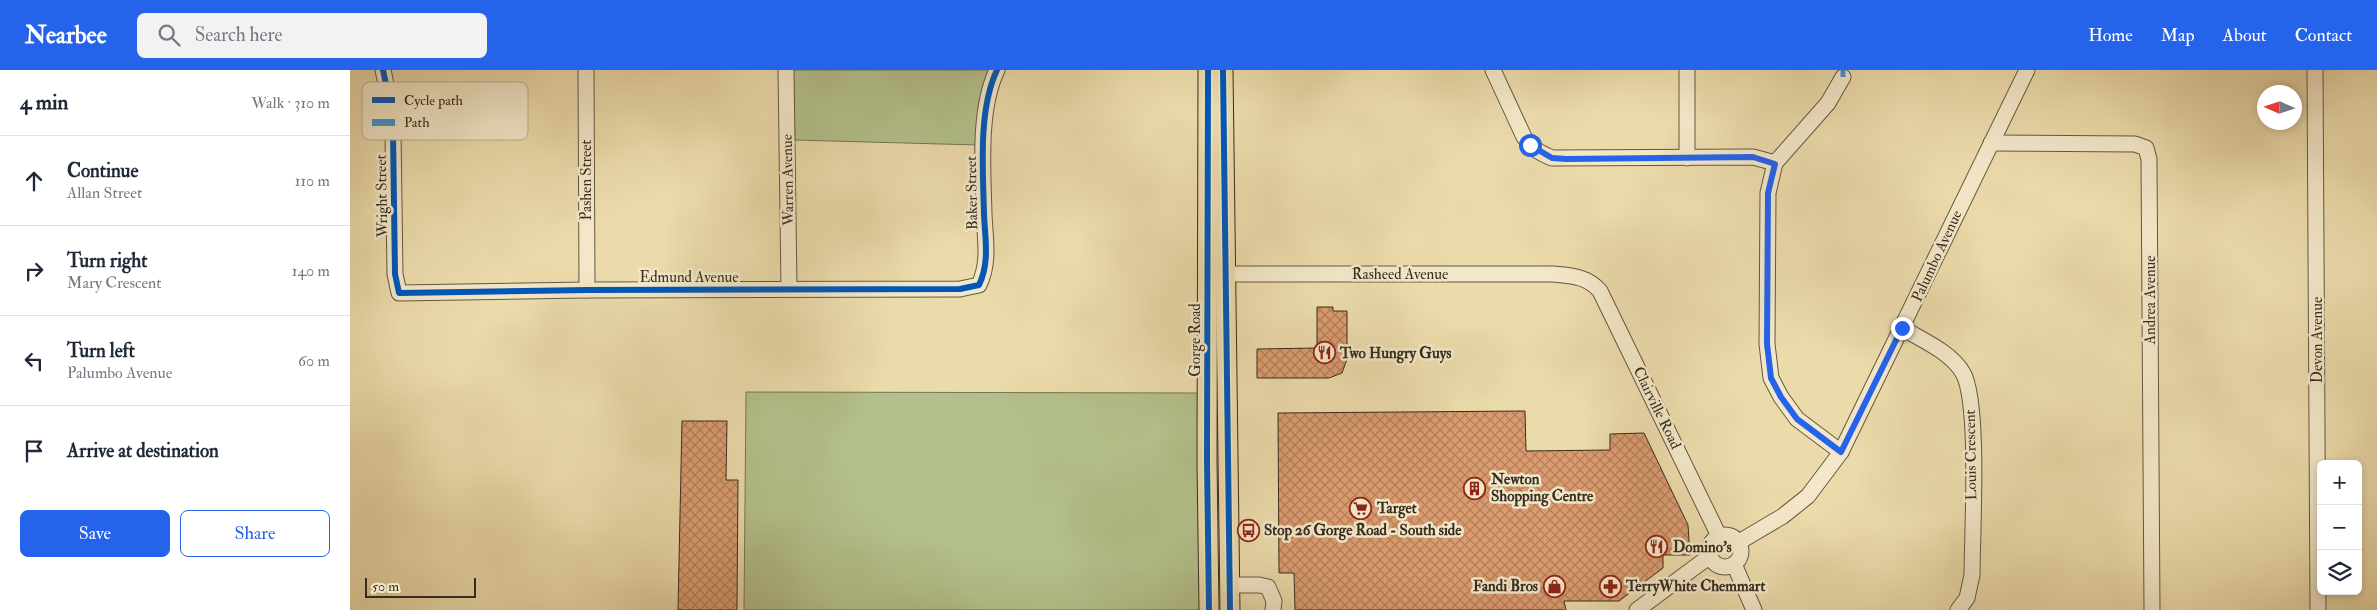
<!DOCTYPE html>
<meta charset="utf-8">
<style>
body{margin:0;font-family:"IM FELL Double Pica",serif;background:#f2f2f3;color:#1f2937}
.controls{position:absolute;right:15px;bottom:15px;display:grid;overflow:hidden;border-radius:8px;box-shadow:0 2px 8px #0003}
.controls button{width:45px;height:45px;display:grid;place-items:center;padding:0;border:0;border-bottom:1px solid #e0e1e3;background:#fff;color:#1f2937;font:25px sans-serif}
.compass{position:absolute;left:1907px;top:15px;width:45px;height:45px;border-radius:50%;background:#fff;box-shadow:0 2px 8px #0003;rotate:273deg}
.scale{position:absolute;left:15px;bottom:12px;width:111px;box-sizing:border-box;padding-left:5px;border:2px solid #372c1d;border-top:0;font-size:14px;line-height:18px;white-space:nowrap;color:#372c1d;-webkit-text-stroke:4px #f2e7c8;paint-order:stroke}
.stop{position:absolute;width:15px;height:15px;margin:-11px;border:4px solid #2563eb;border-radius:50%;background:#fff}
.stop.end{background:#2563eb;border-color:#fff;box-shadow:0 1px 5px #0008}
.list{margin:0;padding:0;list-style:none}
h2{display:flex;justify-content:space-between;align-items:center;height:65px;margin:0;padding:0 20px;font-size:21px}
h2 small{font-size:16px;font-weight:400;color:#747a83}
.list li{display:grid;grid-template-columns:32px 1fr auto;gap:15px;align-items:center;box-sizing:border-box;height:90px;padding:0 20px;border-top:1px solid #e0e1e3}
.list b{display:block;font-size:19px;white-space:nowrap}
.list p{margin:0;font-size:16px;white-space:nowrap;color:#747a83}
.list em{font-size:16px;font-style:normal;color:#747a83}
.actions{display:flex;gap:10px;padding:15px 20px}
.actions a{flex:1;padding:11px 0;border:1px solid #2563eb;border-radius:8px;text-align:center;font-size:18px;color:#2563eb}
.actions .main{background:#2563eb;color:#fff}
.icon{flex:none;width:28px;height:28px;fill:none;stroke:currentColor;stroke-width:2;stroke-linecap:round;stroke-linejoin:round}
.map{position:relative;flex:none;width:2027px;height:540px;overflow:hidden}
header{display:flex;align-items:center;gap:30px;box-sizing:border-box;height:70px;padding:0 25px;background:#2563eb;color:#fff}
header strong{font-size:24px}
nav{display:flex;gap:28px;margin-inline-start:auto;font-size:18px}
.search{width:350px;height:45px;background:#f2f2f3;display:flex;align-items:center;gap:12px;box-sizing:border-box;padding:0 18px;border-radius:8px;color:#747a83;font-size:19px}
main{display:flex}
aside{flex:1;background:#fff}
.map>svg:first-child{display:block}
</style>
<header>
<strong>Nearbee</strong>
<div class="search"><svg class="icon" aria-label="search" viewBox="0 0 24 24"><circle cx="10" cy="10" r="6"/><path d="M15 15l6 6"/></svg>Search here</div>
<nav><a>Home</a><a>Map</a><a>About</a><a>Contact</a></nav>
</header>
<main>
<aside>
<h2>4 min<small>Walk · 310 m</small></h2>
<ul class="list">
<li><svg class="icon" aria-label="ahead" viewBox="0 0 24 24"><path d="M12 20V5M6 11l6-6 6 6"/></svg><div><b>Continue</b><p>Allan Street</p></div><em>110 m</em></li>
<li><svg class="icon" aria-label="right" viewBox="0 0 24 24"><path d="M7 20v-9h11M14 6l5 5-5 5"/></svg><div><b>Turn right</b><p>Mary Crescent</p></div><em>140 m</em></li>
<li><svg class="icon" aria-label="left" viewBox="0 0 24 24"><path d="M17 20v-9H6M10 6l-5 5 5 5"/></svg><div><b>Turn left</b><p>Palumbo Avenue</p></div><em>60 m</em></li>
<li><svg class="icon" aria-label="arrive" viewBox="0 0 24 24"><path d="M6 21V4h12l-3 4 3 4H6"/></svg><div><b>Arrive at destination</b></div></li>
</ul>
<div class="actions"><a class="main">Save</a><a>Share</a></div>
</aside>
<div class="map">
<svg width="2027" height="540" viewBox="0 0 2027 540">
<defs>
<pattern id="building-cross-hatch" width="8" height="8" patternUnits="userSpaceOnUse" patternTransform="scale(1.25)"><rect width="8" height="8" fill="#db9b6f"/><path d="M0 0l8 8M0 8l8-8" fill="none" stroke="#b27f5b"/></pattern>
</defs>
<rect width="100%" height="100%" fill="#ebdaaa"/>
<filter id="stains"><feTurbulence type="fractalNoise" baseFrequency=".004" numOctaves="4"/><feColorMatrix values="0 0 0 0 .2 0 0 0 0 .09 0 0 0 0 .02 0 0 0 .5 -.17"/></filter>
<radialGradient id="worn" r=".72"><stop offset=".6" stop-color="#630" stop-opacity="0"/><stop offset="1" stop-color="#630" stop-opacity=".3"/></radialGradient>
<!-- green -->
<g fill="#b3c08b" stroke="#757654">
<path d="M443,0H641L632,20L628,75L445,70Z"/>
<path d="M396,322L850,323V540H394Z"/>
</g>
<!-- building -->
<g fill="url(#building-cross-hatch)" stroke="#372c1d">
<path d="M967,237H983V241H997V289L992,303L979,308H907V279L967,278Z"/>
<path d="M1175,341L1176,381L1260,380V364L1294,363L1338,455L1340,485H1313V498L1269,531H1214L1216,540H945L944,503H929L928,343Z"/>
<path d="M332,351H377L376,410H388L387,540H328Z"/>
</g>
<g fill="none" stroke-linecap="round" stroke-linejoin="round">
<defs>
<g id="minor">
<path d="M33,0L42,43L43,63L45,204L49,223L237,220L610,219L629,215C640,192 635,169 634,144C633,100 628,40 647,0"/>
<path d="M236,0L237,220"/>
<path d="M436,0L439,219"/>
<path d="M1143,0L1174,67C1181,78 1190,83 1202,88L1403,87L1425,93"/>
<path d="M1337,0V88"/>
<path d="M1965,0L1968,540"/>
<path d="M1641,73L1785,74L1796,78L1799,89L1802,540"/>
<path d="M864,204H1203C1222,206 1237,206 1250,221L1369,466"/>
<path d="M1552,258C1572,270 1601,282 1613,303C1630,333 1622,465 1622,505L1617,528L1608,540"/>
<path d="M1491,382L1447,349L1431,327L1421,308L1417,274L1418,123L1425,93L1478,33L1493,7"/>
<circle cx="1375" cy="481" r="16"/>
<path d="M1389,472L1433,446L1458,426L1491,382L1677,0"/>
<path d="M1384,494L1404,540"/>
<path d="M879,515H909L918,517L924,531L923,540"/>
<path d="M1287,540L1360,486"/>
</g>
<g id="major">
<path d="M858,0L857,391L859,540"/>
<path d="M873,0L880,540"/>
</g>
</defs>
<!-- minor casing -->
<use href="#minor" stroke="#645840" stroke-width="17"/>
<!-- major casing -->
<use href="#major" stroke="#372c1d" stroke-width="21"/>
<!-- minor -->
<use href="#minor" stroke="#f2e7c8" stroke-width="15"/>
<!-- major -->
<use href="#major" stroke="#ebdaaa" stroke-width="19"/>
<!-- quiet -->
<path stroke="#3e96d5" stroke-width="5" stroke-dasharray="10 5" stroke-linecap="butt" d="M1493,0V7"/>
<defs>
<g id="cycleway">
<path d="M33,0L42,43L43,63L45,204L49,223L237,220L610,219L629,215C640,192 635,169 634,144C633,100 628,40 647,0"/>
<path d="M858,0L857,391L859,540"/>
<path d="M873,0L880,540"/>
</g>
</defs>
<!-- cycleway casing -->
<use href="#cycleway" stroke="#f2e7c8" stroke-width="9"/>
<!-- cycleway -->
<use href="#cycleway" stroke="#0057b8" stroke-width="6"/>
</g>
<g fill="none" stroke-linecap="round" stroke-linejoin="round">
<!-- route -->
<path stroke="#2563eb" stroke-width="6" d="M1180,75L1202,88L1217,89L1403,87L1425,94L1418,123L1417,274L1421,308L1431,327L1447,349L1491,382L1552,258"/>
</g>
<!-- icons -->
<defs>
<symbol id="restaurant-ring" viewBox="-11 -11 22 22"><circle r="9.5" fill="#f2e7c8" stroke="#8f2418" stroke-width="1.5"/><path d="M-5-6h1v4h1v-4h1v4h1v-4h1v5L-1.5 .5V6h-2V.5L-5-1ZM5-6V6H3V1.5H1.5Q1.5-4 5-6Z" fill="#8f2418"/></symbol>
<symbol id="building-ring" viewBox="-11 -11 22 22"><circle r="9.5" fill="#f2e7c8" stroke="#8f2418" stroke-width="1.5"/><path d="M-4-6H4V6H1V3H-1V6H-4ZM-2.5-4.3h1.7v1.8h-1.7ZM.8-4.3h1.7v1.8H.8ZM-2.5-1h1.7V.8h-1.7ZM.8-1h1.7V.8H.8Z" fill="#8f2418"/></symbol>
<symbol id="supermarket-ring" viewBox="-11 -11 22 22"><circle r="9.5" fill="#f2e7c8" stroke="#8f2418" stroke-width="1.5"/><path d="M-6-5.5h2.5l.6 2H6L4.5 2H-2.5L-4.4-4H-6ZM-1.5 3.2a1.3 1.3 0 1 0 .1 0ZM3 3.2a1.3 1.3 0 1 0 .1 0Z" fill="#8f2418"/></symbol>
<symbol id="bus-ring" viewBox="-11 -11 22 22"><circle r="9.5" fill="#f2e7c8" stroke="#8f2418" stroke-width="1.5"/><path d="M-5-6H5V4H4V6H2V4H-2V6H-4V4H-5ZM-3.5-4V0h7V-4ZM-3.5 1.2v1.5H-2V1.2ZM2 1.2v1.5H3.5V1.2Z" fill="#8f2418"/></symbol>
<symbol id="shop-ring" viewBox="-11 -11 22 22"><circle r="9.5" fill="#f2e7c8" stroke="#8f2418" stroke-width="1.5"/><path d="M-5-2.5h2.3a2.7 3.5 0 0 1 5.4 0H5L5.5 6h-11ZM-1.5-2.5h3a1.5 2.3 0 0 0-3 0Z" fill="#8f2418"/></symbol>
<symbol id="pharmacy-ring" viewBox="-11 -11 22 22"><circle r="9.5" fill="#f2e7c8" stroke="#8f2418" stroke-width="1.5"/><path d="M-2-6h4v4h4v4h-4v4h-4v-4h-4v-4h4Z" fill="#8f2418"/></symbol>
</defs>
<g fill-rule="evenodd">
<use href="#restaurant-ring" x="962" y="270" width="25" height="25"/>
<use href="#building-ring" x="1112" y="406" width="25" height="25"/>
<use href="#supermarket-ring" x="998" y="426" width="25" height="25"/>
<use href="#bus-ring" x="886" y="448" width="25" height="25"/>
<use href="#restaurant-ring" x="1294" y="464" width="25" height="25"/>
<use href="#shop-ring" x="1192" y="504" width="25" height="25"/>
<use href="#pharmacy-ring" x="1248" y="504" width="25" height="25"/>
</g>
<g text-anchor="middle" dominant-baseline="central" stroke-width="5" stroke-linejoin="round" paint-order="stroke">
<!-- street labels -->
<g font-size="15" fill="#372c1d" stroke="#f2e7c8">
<text transform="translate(236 110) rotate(-90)">Pashen Street</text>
<text transform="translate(438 110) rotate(-91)">Warren Avenue</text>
<text transform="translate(622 123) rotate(-91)">Baker Street</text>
<text transform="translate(32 126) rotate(-91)">Wright Street</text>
<text transform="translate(1587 186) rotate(-65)">Palumbo Avenue</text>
<text x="1050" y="204">Rasheed Avenue</text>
<text x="339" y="207">Edmund Avenue</text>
<text transform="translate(1800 230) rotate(-90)">Andrea Avenue</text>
<text transform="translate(845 270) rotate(-90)">Gorge Road</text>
<text transform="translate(1967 270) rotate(-90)">Devon Avenue</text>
<text transform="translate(1307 338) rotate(64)">Clairville Road</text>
<text transform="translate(1621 385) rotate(-91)">Louis Crescent</text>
</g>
<!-- poi labels -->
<g font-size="15" font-weight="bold" fill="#372c1d" stroke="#f2e7c8" text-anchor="start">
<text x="990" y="283">Two Hungry Guys</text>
<text x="1141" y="409">Newton<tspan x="1141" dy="17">Shopping Centre</tspan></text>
<text x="1027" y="438">Target</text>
<text x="914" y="460">Stop 26 Gorge Road - South side</text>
<text x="1323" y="477">Domino's</text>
<text x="1188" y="516" text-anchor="end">Fandi Bros</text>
<text x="1276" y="516">TerryWhite Chemmart</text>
</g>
</g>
<!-- legend -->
<rect x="12" y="12" width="166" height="58" rx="8" fill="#f2e7c8" stroke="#baaf95" stroke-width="1"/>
<rect x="22" y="27" width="23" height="6" fill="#0057b8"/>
<rect x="22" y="49" width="23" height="7" fill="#3e96d5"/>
<g font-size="14" fill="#372c1d">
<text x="54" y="35">Cycle path</text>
<text x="54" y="57">Path</text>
</g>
<rect width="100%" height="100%" filter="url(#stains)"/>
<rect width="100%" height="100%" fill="url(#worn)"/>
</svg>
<div class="controls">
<button>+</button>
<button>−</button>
<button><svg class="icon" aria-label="layers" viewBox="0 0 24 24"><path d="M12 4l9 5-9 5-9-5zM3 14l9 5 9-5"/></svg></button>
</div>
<svg class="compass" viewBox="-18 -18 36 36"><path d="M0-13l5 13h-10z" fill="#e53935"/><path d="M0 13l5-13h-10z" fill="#747a83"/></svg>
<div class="scale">50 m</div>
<div class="stop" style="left:1180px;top:75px"></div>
<div class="stop end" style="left:1552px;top:258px"></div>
</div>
</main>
